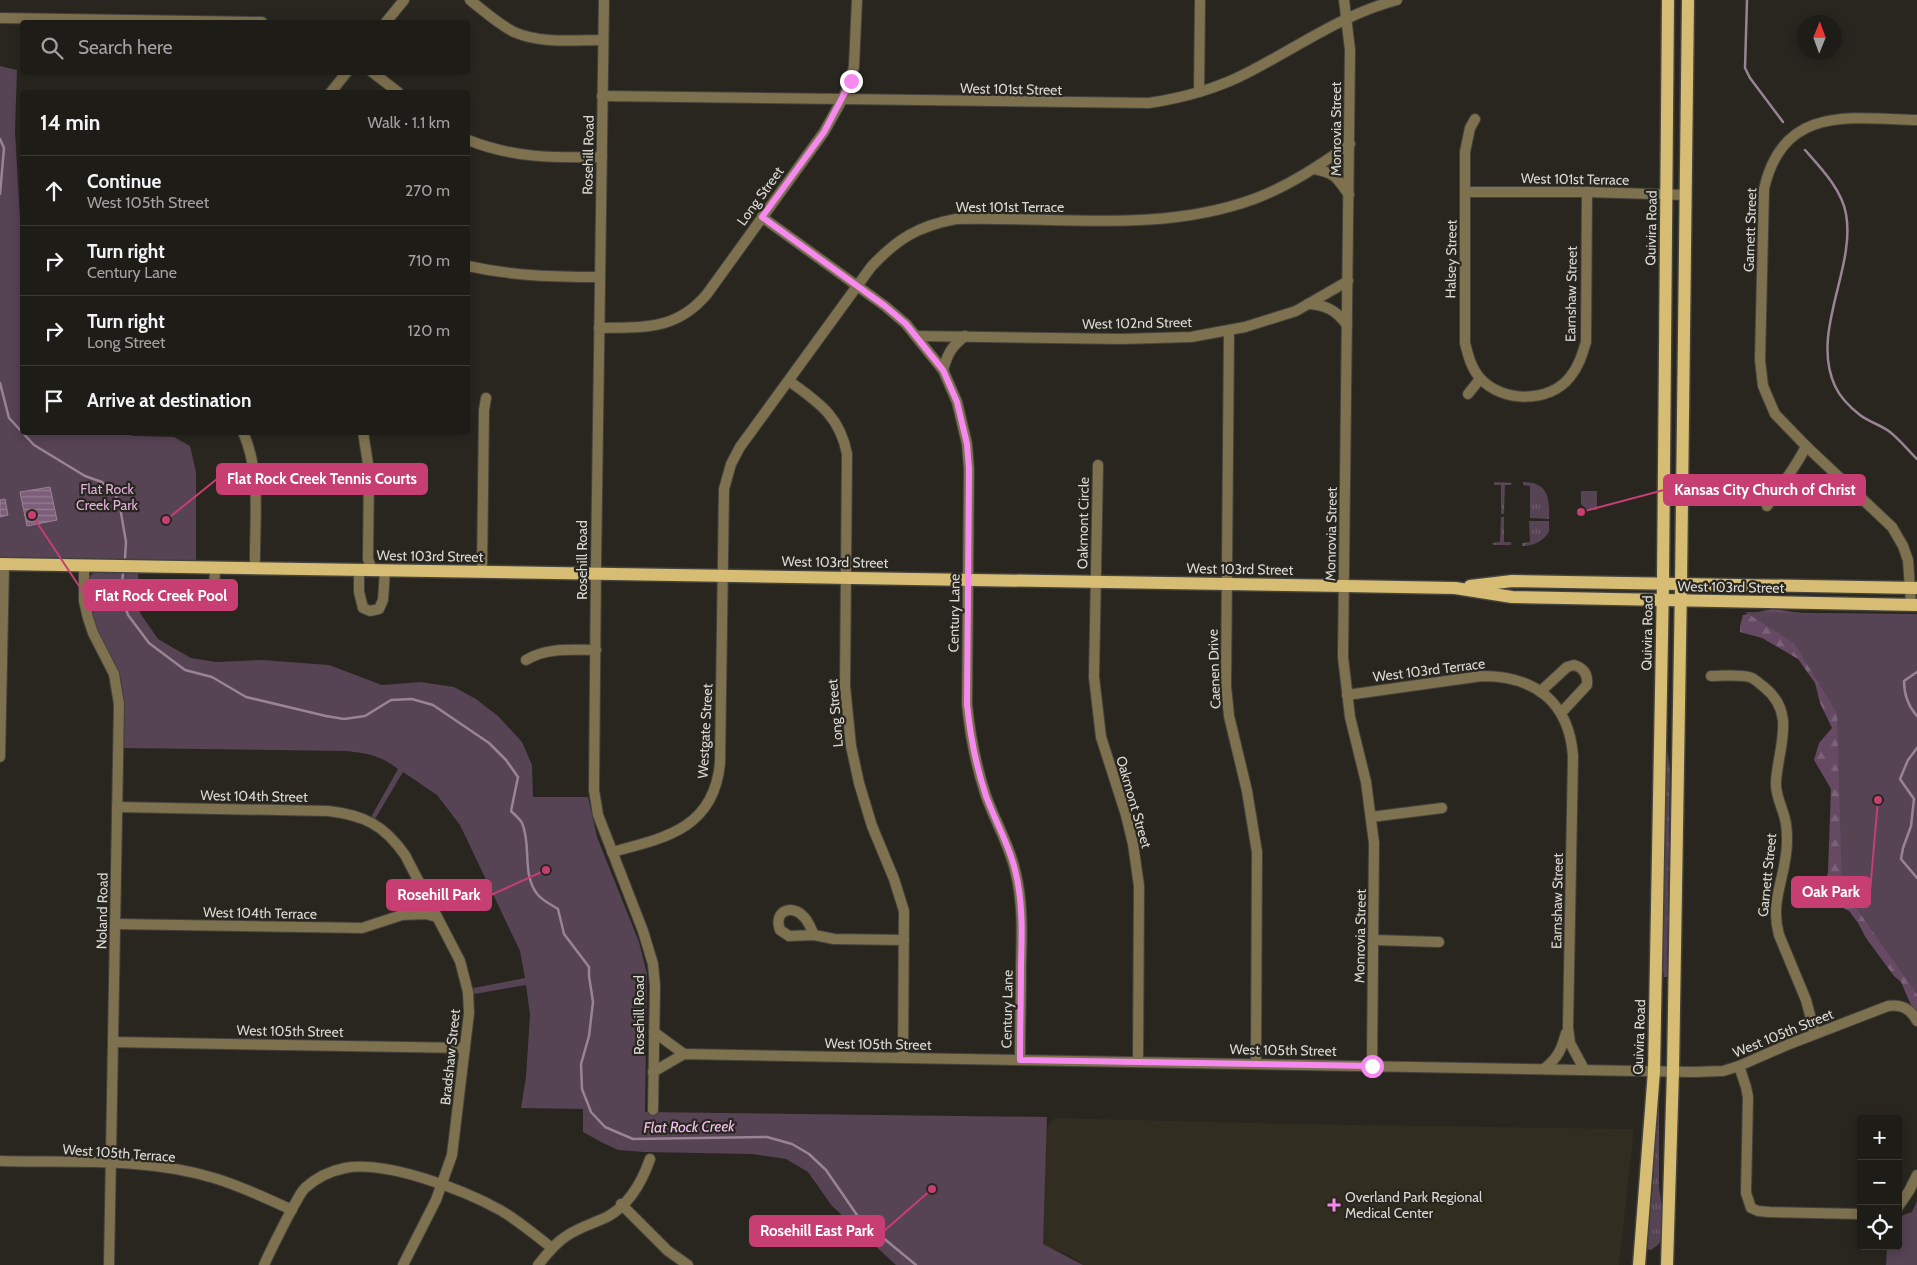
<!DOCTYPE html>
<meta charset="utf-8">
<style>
body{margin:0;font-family:Cabin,sans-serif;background:#262520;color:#f1f3f6}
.controls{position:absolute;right:15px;bottom:15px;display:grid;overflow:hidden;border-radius:5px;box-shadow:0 2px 12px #0003}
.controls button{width:45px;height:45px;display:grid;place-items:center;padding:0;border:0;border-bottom:1px solid #3c3a36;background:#1e1c17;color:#f1f3f6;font:25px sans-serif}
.compass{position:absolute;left:1797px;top:15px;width:45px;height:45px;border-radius:50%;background:#1e1c17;box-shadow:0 2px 12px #0003;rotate:1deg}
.stop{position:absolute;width:15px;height:15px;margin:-11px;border:4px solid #f689ed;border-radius:50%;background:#fff}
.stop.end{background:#f689ed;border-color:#fff;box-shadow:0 1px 5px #0008}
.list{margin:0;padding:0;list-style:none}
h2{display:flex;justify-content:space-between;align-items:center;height:65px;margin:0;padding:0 20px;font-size:21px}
h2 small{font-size:16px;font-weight:400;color:#a1a1a1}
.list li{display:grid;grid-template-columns:32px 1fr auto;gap:15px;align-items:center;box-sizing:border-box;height:70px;padding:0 20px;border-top:1px solid #3c3a36}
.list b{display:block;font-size:19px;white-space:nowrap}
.list p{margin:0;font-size:16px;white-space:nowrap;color:#a1a1a1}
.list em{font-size:16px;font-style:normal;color:#a1a1a1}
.icon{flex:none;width:28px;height:28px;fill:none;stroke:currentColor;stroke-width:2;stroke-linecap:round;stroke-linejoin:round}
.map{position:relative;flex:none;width:1917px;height:1265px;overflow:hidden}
.search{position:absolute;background:#1e1c17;box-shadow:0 2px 12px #0003;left:20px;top:20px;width:450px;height:55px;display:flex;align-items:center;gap:12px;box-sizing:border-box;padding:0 18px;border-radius:5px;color:#a1a1a1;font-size:19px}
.panel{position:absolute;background:#1e1c17;box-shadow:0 2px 12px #0003;left:20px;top:90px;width:450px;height:345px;border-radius:5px}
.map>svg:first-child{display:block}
</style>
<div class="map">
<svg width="1917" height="1265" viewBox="0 0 1917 1265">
<defs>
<pattern id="grass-tufts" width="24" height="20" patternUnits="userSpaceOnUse" patternTransform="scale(1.25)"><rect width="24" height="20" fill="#564354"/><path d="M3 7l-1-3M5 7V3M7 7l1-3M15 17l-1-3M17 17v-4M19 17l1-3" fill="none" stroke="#6e5d6c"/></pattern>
<pattern id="forest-firs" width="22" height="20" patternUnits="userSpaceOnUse" patternTransform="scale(1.25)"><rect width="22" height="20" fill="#664963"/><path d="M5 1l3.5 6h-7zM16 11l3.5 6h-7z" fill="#7b6278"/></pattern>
<pattern id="water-rules" width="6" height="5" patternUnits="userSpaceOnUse" patternTransform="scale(1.25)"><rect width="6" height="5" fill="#7d5f7a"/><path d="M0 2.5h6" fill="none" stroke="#957d92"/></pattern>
</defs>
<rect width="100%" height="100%" fill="#28261f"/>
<!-- built -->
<path fill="#312d20" d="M1055,1118L1295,1124L1634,1129L1619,1265H1083L1069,1255L1041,1245L1045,1134L1049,1124Z"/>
<!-- grass -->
<g fill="url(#grass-tufts)">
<path d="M1494,482L1512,483L1511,485H1505L1504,514H1501V485H1494Z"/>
<path d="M1523,482C1548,482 1550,498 1549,519L1530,518V486L1523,485Z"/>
<path d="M1501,517H1504V542H1510L1512,544L1510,545H1494L1492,543L1500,542Z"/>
<path d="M1529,521H1549V532C1543,541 1534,546 1522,546V543L1530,542Z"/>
<path d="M1664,749H1667L1670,768L1667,977H1664L1661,953Z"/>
<path d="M1657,1103H1659V1187L1664,1220L1663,1233L1659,1244L1651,1250L1648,1249L1647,1244L1653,1182Z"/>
</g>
<!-- forest -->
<path fill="url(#forest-firs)" d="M1773,609L1823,616L1917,619V1019L1901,982L1894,976L1866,938L1858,923L1849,911L1823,898L1828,872L1831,789L1814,760L1819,743L1832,728L1820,703L1815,683L1798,659L1762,638L1740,632V626L1743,615Z"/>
<!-- green -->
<g fill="#564354">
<path d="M0,66L17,70L15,131L22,254V432H109L135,436L174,437L190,446L196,472V561L0,559Z"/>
<path d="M1581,491H1597V510H1586L1581,504Z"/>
<path d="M96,571L138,572L140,613L158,639L191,658L216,662L262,660L329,665L382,685L420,682L454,687L476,699L498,716L522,742L532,765L533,797H588L597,837L639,942L647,974L645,1112L1047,1117L1043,1244L1083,1265H896L832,1206L808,1172L786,1159L752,1154L644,1152L618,1150L603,1143L583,1132V1109L521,1108L526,1077L530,1015L526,985L474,994L473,988L525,978L520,951L460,825L437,795L403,772L375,819L371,817L398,769C379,755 370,754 347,751L123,748C123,725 125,702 121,679C118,663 106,650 99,635C93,622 84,592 89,579C90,575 93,573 96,571Z"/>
<path d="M1745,612L1917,614V994L1842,888L1837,713L1794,643Z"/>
<path d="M1917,1201V1265H1886L1887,1246H1898V1217L1912,1212Z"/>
</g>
<!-- water -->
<g fill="url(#water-rules)" stroke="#998395">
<path d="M50,487L57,520L27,526L20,492Z"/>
<path d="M5,499L8,515L0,517V500Z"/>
</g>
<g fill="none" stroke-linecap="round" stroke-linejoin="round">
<!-- stream -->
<g stroke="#998395" stroke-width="2.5">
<path d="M1747,0L1745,68L1750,78L1783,122"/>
<path d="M0,139L4,148L0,194"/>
<path d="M1805,150C1821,168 1842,190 1846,214C1856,268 1810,332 1835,386C1840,397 1851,408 1860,415C1869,422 1881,425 1890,432C1900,440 1908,450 1917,459"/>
<path d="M0,383L9,418L34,445L85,476L102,482L115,493L120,507L126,542L125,558"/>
<path d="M123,573L121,595L128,615L149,643L185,670L212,677L246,697L326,716L344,719L365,716L391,700L412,699L433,705L489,743L506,760L518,777L511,811C515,815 520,819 522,823C532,845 521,875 538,895C543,901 552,905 558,909L564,934L589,967V976L593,1002L589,1036L581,1064L582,1089L591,1112L605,1127L633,1139L767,1137L792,1144L809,1154L826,1170L859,1218L916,1265"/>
<path d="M1917,672L1904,681C1904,694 1908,706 1917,716"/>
<path d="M1917,748L1908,760L1900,779L1914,799L1911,826L1903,848L1901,859L1917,878"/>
</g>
<defs>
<g id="minor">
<path d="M470,0C484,11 498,24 514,32C541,44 574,40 603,40"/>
<path d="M604,0L596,565L594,790L598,815L643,931L653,964L655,986L653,1110"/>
<path d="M1344,0L1350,50L1343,657L1350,717L1366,782L1374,843L1372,1066"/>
<path d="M0,18L262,22"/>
<path d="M386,22L404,0"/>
<path d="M372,72L398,92"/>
<path d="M331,92L347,72"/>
<path d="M1199,92L1200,0"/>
<path d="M602,96L1149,103C1182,98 1216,89 1247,73C1296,48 1343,14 1397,0"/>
<path d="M1475,119L1470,128L1465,152V343C1468,355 1471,368 1480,378C1502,403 1550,403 1570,377C1579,366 1582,355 1586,342L1587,192"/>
<path d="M468,140C513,158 553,158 602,157"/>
<path d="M1314,169C1336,173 1337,178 1349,195"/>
<path d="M1465,192H1587L1685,195"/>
<path d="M762,217L885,306L906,324L943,370L957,402L967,444L969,469L967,704C970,735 976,766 986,796C995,821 1009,844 1015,870C1023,901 1022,933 1021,965C1021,996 1020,1028 1020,1059"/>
<path d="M468,266C512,276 555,277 600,277"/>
<path d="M1308,304C1326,305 1336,310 1347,325"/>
<path d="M599,328C643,327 676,331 707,294L824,132L842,100L851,81L854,66L857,0"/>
<path d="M1229,331L1226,686L1229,716L1247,791L1257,852L1256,1064"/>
<path d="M916,336L1121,339L1191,337L1245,327L1296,311L1348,281"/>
<path d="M943,370C948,353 951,347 965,336"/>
<path d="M789,381C818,402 840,416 847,454L845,686L851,746L859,783L872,826L894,879L904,911L903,1058"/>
<path d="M1468,394L1480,379"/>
<path d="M243,432C262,475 254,523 255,568"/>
<path d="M363,432L369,470L368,559L372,570"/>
<path d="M1098,465L1094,677L1101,737L1126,815L1133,844L1139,886L1138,1062"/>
<path d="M1767,506C1780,486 1796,468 1806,446"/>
<path d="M84,565V601L88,618L93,633L114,674L119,704L109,1265"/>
<path d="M359,570V592L363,608L370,611L379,609L383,600L385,570"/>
<path d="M482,572L484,410L486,398"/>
<path d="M214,595L215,568"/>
<path d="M1911,604L1908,560L1903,546L1892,527L1806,446L1775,414L1763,386L1760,360L1764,189C1783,105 1849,118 1917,120"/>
<path d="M526,660C547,647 572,650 596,650"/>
<path d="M1711,676C1720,676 1744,674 1752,678C1756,680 1760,684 1764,687C1797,713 1778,747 1776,782C1775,795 1782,806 1785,819C1787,826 1787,834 1787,841C1787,876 1769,899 1779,935L1806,1000L1815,1034"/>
<path d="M1541,691L1567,667L1574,665C1584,668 1588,675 1587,685L1561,713"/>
<path d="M1347,695L1482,676C1535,676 1569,702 1573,756L1568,1027L1570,1043L1584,1069"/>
<path d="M0,757L4,564"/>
<path d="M117,807L328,811C364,815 384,825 405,855L460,961L468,992L469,1013L452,1155L436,1200L403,1265"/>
<path d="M1371,817L1442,808"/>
<path d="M612,852C666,838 714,828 720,763L724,489L731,464L740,447L871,267C897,239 918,226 956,219C1056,216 1158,234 1254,199C1289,186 1320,165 1350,144"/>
<path d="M402,915L415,895L420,883"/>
<path d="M115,924L362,928L402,915L426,914L437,917"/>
<path d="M814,935C811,929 809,922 804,917C792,903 773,911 780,930L789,936L814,935L834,939L904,940"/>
<path d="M1374,940L1439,942"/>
<path d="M654,1032L684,1054"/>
<path d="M113,1042L465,1048"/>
<path d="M1739,1066L1746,1087L1748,1097L1746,1193L1751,1208L1758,1211L1769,1212L1861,1214"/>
<path d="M1545,1068C1558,1058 1562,1048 1566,1033"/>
<path d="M653,1072L684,1054L1694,1072L1723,1071L1739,1066L1787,1045L1888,1006C1901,1004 1911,1009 1917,1021"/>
<path d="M0,1161C70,1163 145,1157 214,1178C241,1186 266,1198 292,1210"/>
<path d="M621,1204L668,1251L688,1265"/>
<path d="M1898,1207L1909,1191L1917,1175"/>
<path d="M264,1265C273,1245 283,1226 293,1207C297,1201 300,1193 305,1188C316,1178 330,1171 345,1168C386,1160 464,1190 500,1210C519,1221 535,1235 552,1248"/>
<path d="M538,1265C547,1254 556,1242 568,1235C580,1227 594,1223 607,1217C629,1205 642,1182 650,1159"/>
</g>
<g id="major">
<path d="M0,564L1345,586L1455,588L1512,597L1917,605"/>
<path d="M1470,586L1512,581L1917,588"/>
<path d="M1639,1265L1654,1071L1663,583L1668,0"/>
<path d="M1667,1265L1673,1071L1681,584L1688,0"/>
</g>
</defs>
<!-- minor casing -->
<use href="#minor" stroke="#44423c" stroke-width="12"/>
<!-- major casing -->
<use href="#major" stroke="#44423c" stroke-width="15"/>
<!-- minor -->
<use href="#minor" stroke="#7d714f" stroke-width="10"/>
<!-- major -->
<use href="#major" stroke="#d6bd73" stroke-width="12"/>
</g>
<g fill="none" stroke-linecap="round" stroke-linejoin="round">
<!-- route -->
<path stroke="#f689ed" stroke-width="6" d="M851,81L824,132L762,217L885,306L906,324L943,370L957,402L967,444L969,469L967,704C970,735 976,766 986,796C995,821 1009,844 1015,870C1023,901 1022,933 1021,965C1021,996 1020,1028 1020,1060L1372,1066"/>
</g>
<!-- markers -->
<path fill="#f689ed" stroke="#28261f" stroke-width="2" d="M1331.5 1197.5h5v5h5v5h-5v5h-5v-5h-5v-5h5z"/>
<g text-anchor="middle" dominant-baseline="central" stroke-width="4.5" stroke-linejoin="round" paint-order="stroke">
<!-- street labels -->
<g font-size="14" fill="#d9d8d3" stroke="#28261f">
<text transform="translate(1011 89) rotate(1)">West 101st Street</text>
<text transform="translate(1336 129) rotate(-90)">Monrovia Street</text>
<text transform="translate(588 155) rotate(-89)">Rosehill Road</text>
<text transform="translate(1575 179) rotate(1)">West 101st Terrace</text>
<text transform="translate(760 196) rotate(-54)">Long Street</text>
<text x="1010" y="207">West 101st Terrace</text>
<text transform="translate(1651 228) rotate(-89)">Quivira Road</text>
<text transform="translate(1750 230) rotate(-88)">Garnett Street</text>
<text transform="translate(1451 259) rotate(-89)">Halsey Street</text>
<text transform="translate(1571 294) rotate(-89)">Earnshaw Street</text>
<text transform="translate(1137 323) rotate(-1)">West 102nd Street</text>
<text transform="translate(1083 523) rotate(-89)">Oakmont Circle</text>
<text transform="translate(1331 534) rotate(-89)">Monrovia Street</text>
<text transform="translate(430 556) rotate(1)">West 103rd Street</text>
<text transform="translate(582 560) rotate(-90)">Rosehill Road</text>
<text transform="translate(835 562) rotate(1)">West 103rd Street</text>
<text transform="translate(1240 569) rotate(1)">West 103rd Street</text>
<text transform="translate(1731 587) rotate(1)">West 103rd Street</text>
<text transform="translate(954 613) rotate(-89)">Century Lane</text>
<text transform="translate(1647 633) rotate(-89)">Quivira Road</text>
<text transform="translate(1214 669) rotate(-92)">Caenen Drive</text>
<text transform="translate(1429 670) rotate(-7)">West 103rd Terrace</text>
<text transform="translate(835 713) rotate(-95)">Long Street</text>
<text transform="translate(705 731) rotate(-87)">Westgate Street</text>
<text transform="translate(254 796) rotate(1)">West 104th Street</text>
<text transform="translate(1134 802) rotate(74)">Oakmont Street</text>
<text transform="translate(1767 875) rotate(-84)">Garnett Street</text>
<text transform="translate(1557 901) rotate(-89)">Earnshaw Street</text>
<text transform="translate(102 911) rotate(-89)">Noland Road</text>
<text transform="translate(260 913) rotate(1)">West 104th Terrace</text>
<text transform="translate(1360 936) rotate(-89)">Monrovia Street</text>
<text transform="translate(1007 1009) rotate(-89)">Century Lane</text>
<text transform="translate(639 1015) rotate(-90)">Rosehill Road</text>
<text transform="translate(290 1031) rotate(1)">West 105th Street</text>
<text transform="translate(1783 1033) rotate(-22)">West 105th Street</text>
<text transform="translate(1639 1037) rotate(-88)">Quivira Road</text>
<text transform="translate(878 1044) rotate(1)">West 105th Street</text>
<text transform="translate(1283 1050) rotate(1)">West 105th Street</text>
<text transform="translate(450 1057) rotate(-84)">Bradshaw Street</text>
<text transform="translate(119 1153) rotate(4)">West 105th Terrace</text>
</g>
<!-- park labels -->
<g font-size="14" fill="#e3afdd" stroke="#28261f">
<text x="107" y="489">Flat Rock<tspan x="107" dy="16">Creek Park</tspan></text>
</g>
<!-- poi labels -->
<g font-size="14" fill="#d9d8d3" stroke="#28261f" text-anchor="start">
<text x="1345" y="1197">Overland Park Regional<tspan x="1345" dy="16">Medical Center</tspan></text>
</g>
<!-- water labels -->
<g font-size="15" font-style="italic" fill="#f5c0ef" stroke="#28261f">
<text transform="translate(689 1127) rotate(-1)">Flat Rock Creek</text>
</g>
</g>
<!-- callouts -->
<path fill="none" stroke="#c73e73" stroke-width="2" d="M166 520L217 479M1581 512L1664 490M32 515L85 595M1878 800L1870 892M546 870L491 895M932 1189L884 1231"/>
<g fill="#c73e73" stroke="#28261f" stroke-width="2">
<circle cx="166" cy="520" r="5"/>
<circle cx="1581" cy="512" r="5"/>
<circle cx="32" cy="515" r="5"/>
<circle cx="1878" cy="800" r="5"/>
<circle cx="546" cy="870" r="5"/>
<circle cx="932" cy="1189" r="5"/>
</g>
<g fill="#c73e73" stroke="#c73e73" stroke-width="2">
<rect x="217" y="464" width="210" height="30" rx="5"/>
<rect x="1664" y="475" width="201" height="30" rx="5"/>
<rect x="85" y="580" width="152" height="30" rx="5"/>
<rect x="1792" y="877" width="78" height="30" rx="5"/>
<rect x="387" y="880" width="104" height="30" rx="5"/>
<rect x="750" y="1216" width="134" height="30" rx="5"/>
</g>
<g font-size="15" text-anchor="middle" font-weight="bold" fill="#fff">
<text x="322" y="484">Flat Rock Creek Tennis Courts</text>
<text x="1765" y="495">Kansas City Church of Christ</text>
<text x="161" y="601">Flat Rock Creek Pool</text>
<text x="1831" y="897">Oak Park</text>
<text x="439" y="900">Rosehill Park</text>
<text x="817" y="1236">Rosehill East Park</text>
</g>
</svg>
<div class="controls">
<button>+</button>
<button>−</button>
<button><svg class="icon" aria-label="locate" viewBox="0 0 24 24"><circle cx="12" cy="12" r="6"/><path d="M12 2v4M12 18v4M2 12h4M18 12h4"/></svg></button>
</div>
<svg class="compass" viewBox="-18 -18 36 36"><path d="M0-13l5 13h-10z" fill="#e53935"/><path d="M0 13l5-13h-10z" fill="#a1a1a1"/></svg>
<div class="stop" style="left:1372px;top:1066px"></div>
<div class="stop end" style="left:851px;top:81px"></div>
<div class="search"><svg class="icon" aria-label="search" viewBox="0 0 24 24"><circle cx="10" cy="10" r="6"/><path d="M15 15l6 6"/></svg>Search here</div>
<section class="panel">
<h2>14 min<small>Walk · 1.1 km</small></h2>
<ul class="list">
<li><svg class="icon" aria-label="ahead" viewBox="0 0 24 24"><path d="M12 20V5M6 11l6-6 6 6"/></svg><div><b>Continue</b><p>West 105th Street</p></div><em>270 m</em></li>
<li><svg class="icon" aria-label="right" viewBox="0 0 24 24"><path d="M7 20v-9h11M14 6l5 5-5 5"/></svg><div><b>Turn right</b><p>Century Lane</p></div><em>710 m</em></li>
<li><svg class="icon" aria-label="right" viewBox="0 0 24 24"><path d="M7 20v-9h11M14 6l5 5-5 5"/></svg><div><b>Turn right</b><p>Long Street</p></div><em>120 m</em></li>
<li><svg class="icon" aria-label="arrive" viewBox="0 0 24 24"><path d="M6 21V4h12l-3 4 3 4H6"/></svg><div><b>Arrive at destination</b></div></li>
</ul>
</section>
</div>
